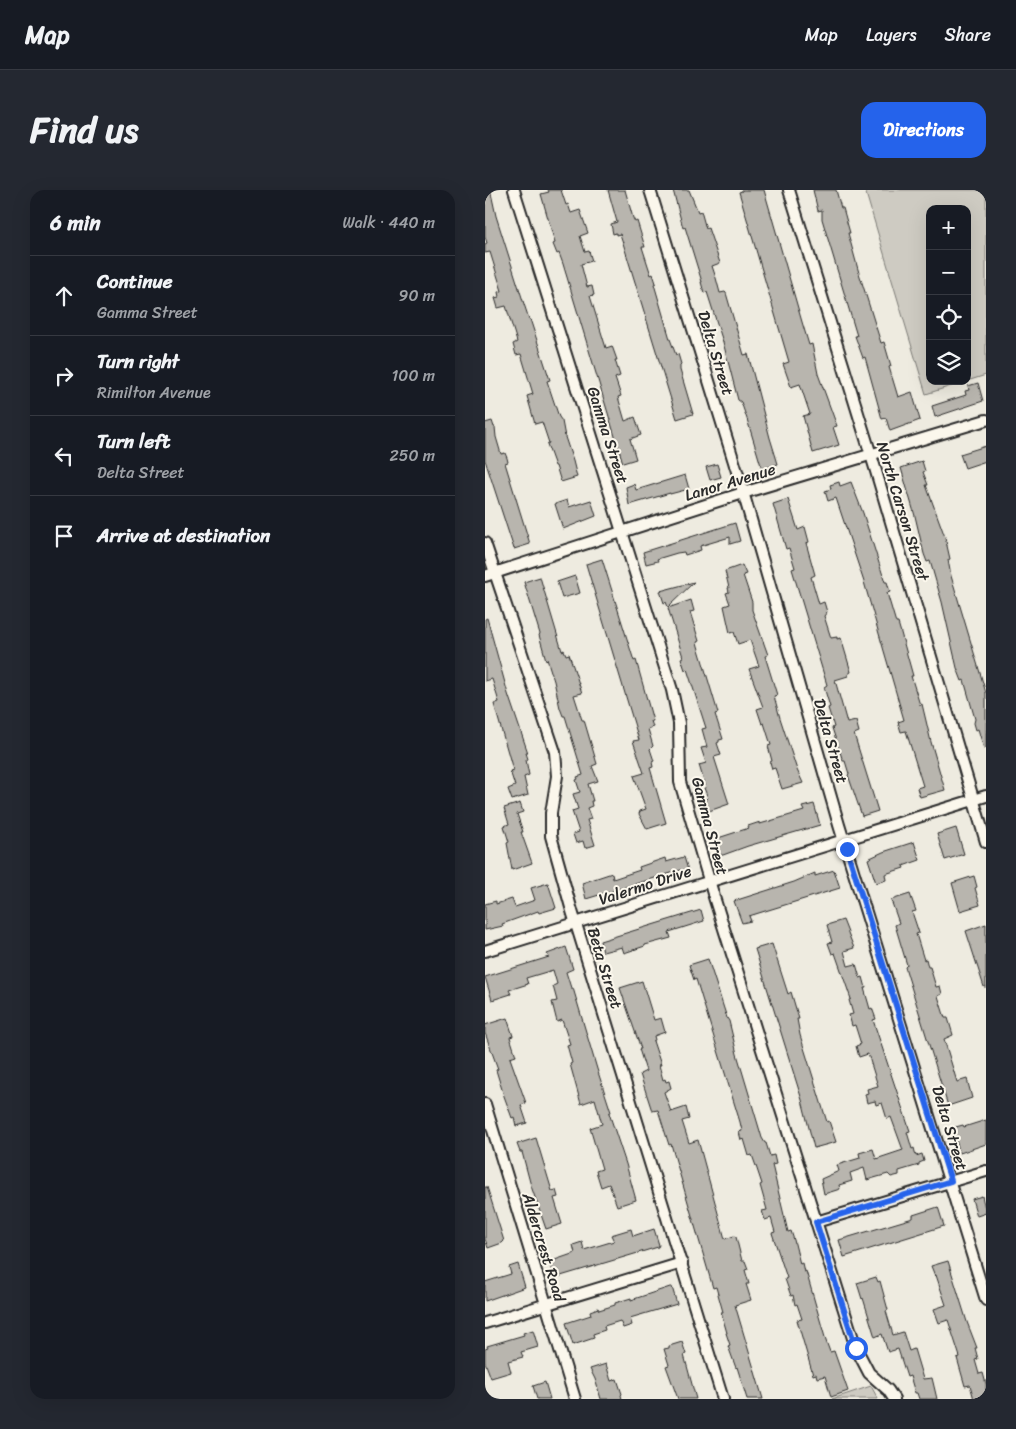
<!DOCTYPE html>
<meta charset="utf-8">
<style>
body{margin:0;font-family:Sriracha,sans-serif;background:#242831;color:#f1f3f6}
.controls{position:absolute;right:15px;top:15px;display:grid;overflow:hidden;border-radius:10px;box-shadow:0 5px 20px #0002}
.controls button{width:45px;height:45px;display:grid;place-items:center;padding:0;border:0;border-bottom:1px solid #363941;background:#171b24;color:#f1f3f6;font:25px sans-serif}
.stop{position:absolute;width:15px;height:15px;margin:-11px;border:4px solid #2563eb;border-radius:50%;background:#fff}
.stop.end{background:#2563eb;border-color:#fff;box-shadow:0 1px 5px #0008}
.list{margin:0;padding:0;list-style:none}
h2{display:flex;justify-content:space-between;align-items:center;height:65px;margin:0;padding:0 20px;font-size:21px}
h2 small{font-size:16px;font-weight:400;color:#9ea1a6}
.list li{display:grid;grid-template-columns:32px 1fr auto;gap:15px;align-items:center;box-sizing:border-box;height:80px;padding:0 20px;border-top:1px solid #363941}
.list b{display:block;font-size:19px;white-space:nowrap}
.list p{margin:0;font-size:16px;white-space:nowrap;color:#9ea1a6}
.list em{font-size:16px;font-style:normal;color:#9ea1a6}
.icon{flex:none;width:28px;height:28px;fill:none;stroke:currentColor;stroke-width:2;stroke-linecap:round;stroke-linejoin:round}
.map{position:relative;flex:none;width:501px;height:1209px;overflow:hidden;border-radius:15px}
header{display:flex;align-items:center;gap:30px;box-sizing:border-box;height:70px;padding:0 25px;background:#171b24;border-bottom:1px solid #363941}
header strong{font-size:24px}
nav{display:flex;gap:28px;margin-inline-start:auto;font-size:18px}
.intro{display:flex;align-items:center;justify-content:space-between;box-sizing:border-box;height:120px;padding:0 30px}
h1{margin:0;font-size:35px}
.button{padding:12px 22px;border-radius:15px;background:#2563eb;color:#fff;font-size:18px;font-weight:700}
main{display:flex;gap:30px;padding:0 30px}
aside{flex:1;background:#171b24;border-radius:15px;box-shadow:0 5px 20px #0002}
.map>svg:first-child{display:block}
</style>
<header>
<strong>Map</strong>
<nav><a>Map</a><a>Layers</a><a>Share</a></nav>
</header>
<div class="intro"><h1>Find us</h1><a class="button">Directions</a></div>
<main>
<aside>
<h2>6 min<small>Walk · 440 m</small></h2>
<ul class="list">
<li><svg class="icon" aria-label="ahead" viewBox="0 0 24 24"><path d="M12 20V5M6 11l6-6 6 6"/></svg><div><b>Continue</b><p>Gamma Street</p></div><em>90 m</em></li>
<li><svg class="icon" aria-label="right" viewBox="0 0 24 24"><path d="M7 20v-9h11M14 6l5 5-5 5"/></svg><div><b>Turn right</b><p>Rimilton Avenue</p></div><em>100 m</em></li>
<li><svg class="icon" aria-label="left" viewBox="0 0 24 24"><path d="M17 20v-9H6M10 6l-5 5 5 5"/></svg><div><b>Turn left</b><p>Delta Street</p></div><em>250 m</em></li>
<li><svg class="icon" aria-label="arrive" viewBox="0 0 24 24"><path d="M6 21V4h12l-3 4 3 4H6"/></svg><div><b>Arrive at destination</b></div></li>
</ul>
</aside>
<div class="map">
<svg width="501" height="1209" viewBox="0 0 501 1209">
<rect width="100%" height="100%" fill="#eeebe0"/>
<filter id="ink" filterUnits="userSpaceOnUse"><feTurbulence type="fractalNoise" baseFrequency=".02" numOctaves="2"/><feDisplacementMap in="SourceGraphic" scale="10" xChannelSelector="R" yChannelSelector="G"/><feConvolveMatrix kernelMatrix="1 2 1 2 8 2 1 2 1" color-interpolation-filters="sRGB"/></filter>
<g filter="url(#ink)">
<!-- green -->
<g fill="#cecbc2" stroke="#7c7b76">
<path d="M380,0H501V185L482,191V19H445V191H482L441,204Z"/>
<path d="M386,1196L393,1209H347Z"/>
</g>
<!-- building -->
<g fill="#b8b5ae" stroke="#2b2b2b">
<path d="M0,0H3L4,4L6,3L11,26L39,114L44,129H45L61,178L65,190L62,191L74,227L77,231L80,247L88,271L92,287L76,292L71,276H70L62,254L64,253L57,232L50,234L42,206L48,204L36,164L31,165L28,154L32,152L21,116L13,118L10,108L14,107L13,102L17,101L5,62L0,63V54L2,53L0,47Z"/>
<path d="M63,0H76L81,15L83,14L86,23L95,20L103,43L95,46L100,62L104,61L107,71L96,74L102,97L107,96L109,105L105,106L121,158L127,156L132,170H130L135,186L130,188L136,206L133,207L140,231L150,227L156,245L145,249L151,269L138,273L78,74L74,63L72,64L68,54L70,53L56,4L64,2Z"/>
<path d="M123,0H140L148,28L150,32L152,31L160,57H157L166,85L168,84L171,93L169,94L185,149L191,165L193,164L196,174L195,175V180L208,224L192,229L138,53L135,44L131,45V43L128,44L126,34L132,32Z"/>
<path d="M188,0H204L213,22L216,21L221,39L223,38L235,73L227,76L231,88L235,103L240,102L241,103L259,165L263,164L285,248L293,274L277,279L262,229L256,212L253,210L238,152L222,102L219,103L216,92H217L200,37L198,38Z"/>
<path d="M257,0H279L317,132L324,155L327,154L333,184L352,236L348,237L354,255L328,263L318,226L325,224L315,194L306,197L298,174L304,172L254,2L257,1Z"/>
<path d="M328,0H351L356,18H358L365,43H363L374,83L396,153L399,152L406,176L404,177L413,207L427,202L435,230L405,241L401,228L397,229L380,167L378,168L370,146H372L337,29V20L333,21Z"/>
<path d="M493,193L498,211L450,227L447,216L481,205L480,201L484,200L483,196Z"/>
<path d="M7,231L9,237H10L11,247L16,264L20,263L22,268L23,272L20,273L45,354L29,359L0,270V233Z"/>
<path d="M501,256V271L480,278L475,264Z"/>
<path d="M437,271L440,281L438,282L443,295H441L460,347L465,369L463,370L466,386L501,503V558L499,559L493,539L491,540L489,533L490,529L479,490L477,491L472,478L457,412L445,371L442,372L439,364L430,326L416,278Z"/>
<path d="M232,274L236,287L225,290L221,277Z"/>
<path d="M200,285L204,299L185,304V303L144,315L141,297L149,294L151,300Z"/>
<path d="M354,292L355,296L366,292L378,323L400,392H402L405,402L402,403L411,433H413L416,443L428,486H426L435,515L437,514L446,552L460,600L435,607L432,598L438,596L421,541L416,542L413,532L419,530L379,392L351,308L343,311L340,301L346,299L345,295Z"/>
<path d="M303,309L313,340L320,337L324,352L321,353L330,385L326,387L334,414L339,412L342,422L339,426L346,448L352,447V449L356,448L366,482L363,484V486L350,490L362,533L371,531L374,542L369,544L393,621L377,626L363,585L364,584L360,571H358L347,538L349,537L343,518L345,517L339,497L342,495L307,379L310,378L304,358L301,359L288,314Z"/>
<path d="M82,310L84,317L106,310L111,326L78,339L70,314Z"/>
<path d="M250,333L255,351L245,354V347L215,356L216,360L200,365L199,362L192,363L172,369L173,371L161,374L158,362Z"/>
<path d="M117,369L149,471L151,470L168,531H166L168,537L163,539L168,556L165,559L169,571L167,572L168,577L165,578L181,633L162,639L154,624L155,621L161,619L149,586L159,583L148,551L154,550L101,374Z"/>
<path d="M257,375L261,384L258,385L267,412V420L283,465L280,466L292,505L289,506L295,528L312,580L318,593L297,599L290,578L287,579L285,572L287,571L283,556L286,555L279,533L277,534L272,519L278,517L264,479L274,476L265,450L253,454L249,442L245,443L239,416L245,414L241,403L244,402L243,398H244L240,381Z"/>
<path d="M90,386L95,403L77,408L72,392Z"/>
<path d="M55,387L77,461L79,460L81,465L84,464L97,503L89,505L97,530H99L112,574L107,576L113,591L103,594L108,611H106L107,616L102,618L106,629L102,630L110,655L100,658L98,651L91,653L88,644L94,642L87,621L93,619L88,604L95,602L91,590L93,589L92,587L98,585L80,526H78L75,518L69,491L62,469L61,470L54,445L55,444L39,392Z"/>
<path d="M209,392L183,417L181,412L179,413L175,401Z"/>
<path d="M206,410L209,421L205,422L214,451L212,452L213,456L233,523L230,524L238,549L234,550V552L232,553L236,565L229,567L244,614L224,621L220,609L223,608L219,598H221L214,575L221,573L216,558L222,557L217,539L221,538L202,479L200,480L196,468L198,467L183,418Z"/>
<path d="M2,428L23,504L43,563H41L43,569L41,570L44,585L39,587L43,605L27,610L23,599L30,596L25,581L28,580L9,514L14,512L7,489L0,491V429Z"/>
<path d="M35,613L38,622L32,624L38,642H36L47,673L27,680L22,653L24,652L19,636L24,634L19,618Z"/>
<path d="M329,614L335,635L263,656L238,665H235L230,649L264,638L263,636L275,632V634L319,621L317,617Z"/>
<path d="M471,638L479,664L460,670L452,644Z"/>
<path d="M429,652L435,670L418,676L419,678L400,684L401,690L391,693L383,669L398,662Z"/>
<path d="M199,667L203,680L196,682V680L101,709L97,693L127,683L128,689L155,680L154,677L180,668L181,672Z"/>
<path d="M349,680L355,698L264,726L266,731L257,733L249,711L309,692L330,683V686Z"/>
<path d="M489,686L492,697L490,698L495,715L475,721L467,693Z"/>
<path d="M63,693L71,718L54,723L53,721L17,734L18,736L0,740V714L11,711V714L27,709L30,717L50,710L46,698Z"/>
<path d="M425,704L431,721L427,722L434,743L431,744L439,770L441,769L443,777H445L451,797L455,796L457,804L453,806L460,828H463L468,845L459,849L472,892L482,889L487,908L463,916L420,777L422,775L410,735L414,733L406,710Z"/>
<path d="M216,720L219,731L184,742L186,748L160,755V756L139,763L137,757L118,762L115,751Z"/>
<path d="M358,730L369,758L359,761L363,776L371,774L375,788L378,787L381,798H379L385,819L387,818L391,829L388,830L425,941L422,942L427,959L429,958L431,966L437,964L439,971L434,973V975L414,981V985L406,987L403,984L382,990L379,978L365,983L367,991L354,995L355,999L339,1004L336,989L354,981L352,975L375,968L374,963L388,959L391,969L418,960L406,927L402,929L397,913L391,915L390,911L382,913L380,904L383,903L382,899L393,896L383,864L374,867L371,856L376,854L370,835L367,836L364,825L368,824L364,810L366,809L350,763L347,764L343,753L347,752L342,735Z"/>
<path d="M501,734V797H499L481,741Z"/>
<path d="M287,754L303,804L306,802L314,829H312L315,845L342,932L344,931L351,952L329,958L317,910L270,759Z"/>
<path d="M81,757L88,779L81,782L86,798H88L112,879L126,922L124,923L141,974L151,1010L132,1016L124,994L116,997L111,981L117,979L105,938L117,934L110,909L96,914L85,874L87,873L82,855L85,854L77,830L72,832L67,812L72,811L68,796L72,794L68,780L41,788L43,794L24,800L26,804L7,810L0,787L64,767L62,764Z"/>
<path d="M223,769L242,828L244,831L252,864L277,948L280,953H281L285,966L289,965L291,974L287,975L303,1042L306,1041L309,1050L315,1074L317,1073L319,1082L321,1081L341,1151L345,1162L349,1161L363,1201L346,1207L340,1186L332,1188L331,1184L328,1185L312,1130L317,1129L312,1114L310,1115L308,1105L306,1106L300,1089L302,1088L287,1043L290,1042L286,1028L280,1030L277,1021L282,1020L275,995L277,994L272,979L267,965L264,966L259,949L256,950L254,942L257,941L255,932L211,789L209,790L204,775Z"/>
<path d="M157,791L169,830L176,828L180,842L169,846L170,850L168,851L176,875H174L178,890L180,889L181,892L184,891L186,898L179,902L186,922L201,917L204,929L197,931L204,953L213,950L240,1049L249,1046L251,1047L257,1071H260L263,1079L260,1080L264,1094H261L266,1110L250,1115L278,1209H262L252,1177L251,1178L243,1156L245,1155L241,1143H242L236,1122H238L231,1097L228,1098L186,954L184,955L173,920L167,921L155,884L161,881L154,859H156L135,798Z"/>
<path d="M22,828L28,846L25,847L31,866L25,868L41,913L36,915L42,933L31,936L29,927L27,928L19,906L11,880L13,879L0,843V835Z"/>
<path d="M501,930V954L475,963L467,938L478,935L479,937Z"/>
<path d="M51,948L67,1001L71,1000L73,1007L69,1008L77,1034L61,1039L46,996L37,962H35L32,954Z"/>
<path d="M0,997H2L19,1051L17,1053L3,1058L0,1049Z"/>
<path d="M497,1006L501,1023L492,1026L487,1009Z"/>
<path d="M453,1017L459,1036L359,1067L354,1050L428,1028V1025Z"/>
<path d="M146,1039L148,1046L169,1039L174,1055L173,1057L69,1088L64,1072L90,1063L88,1055L97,1052L99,1060L129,1051L126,1045Z"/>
<path d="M463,1071L482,1132L492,1158H490L493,1169L490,1170L494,1184L498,1183L501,1194V1209H489L485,1195L480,1196L472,1168L475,1167L463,1130L454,1133L449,1119L461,1115L451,1085L450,1086L446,1076Z"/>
<path d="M33,1074L40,1097L0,1111V1092L26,1084L24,1077Z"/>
<path d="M391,1087L393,1092L395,1091L398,1102L403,1120L401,1121L408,1145L418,1142L424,1161L429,1159L438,1189L447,1188L452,1209H434L432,1203H430L425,1186L422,1187L413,1159L403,1162L397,1144L390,1147L378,1108L377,1109L372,1093Z"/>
<path d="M185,1097H187L192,1114L145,1128L147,1135L138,1138L135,1131L119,1136L120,1140L108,1144L109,1148L88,1155L81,1133L106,1125L105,1121L113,1118L114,1120L130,1115V1113L146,1108V1110Z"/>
<path d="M48,1140L53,1157L36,1162L38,1167L23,1171L26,1182L6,1188L0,1172V1159L3,1158L2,1156L39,1145L38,1143Z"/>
<path d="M197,1152L201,1164L199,1165L211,1209H193L181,1176L184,1175L179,1159L184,1158V1156Z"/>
<path d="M121,1174L126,1191L132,1189L137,1204L136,1205L137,1209H116L110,1189L105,1179Z"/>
<path d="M60,1192L65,1209H52L48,1196Z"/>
</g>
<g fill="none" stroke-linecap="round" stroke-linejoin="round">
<defs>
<g id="minor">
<path d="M29,0L187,500L194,533L195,592L229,707L371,1158L384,1183L403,1200L409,1209"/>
<path d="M165,0L254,288L354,635L501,1110"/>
<path d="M304,0L390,278L501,652"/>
<path d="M0,353L70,562L72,586L66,623V646L87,721L238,1209"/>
<path d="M0,386L258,303L501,230"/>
<path d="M0,761L501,606"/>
<path d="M0,914L90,1209"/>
<path d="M331,1032L501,981"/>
<path d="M0,1133L197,1073"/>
</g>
</defs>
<!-- minor casing -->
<use href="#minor" stroke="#2b2b2b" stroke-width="14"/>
<!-- minor -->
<use href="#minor" stroke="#fbf7ec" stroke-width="10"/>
</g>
</g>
<g fill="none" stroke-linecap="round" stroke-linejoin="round" filter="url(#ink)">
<!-- route -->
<path stroke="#2563eb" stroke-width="6" d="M362,659L466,991L331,1032L371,1158"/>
</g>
<g text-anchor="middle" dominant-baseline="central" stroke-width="4" stroke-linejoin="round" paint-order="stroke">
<!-- street labels -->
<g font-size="16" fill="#2b2b2b" stroke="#fbf7ec">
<text transform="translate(231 163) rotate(73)">Delta Street</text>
<text transform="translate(123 245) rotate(72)">Gamma Street</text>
<text transform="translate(245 292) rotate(-17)">Lanor Avenue</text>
<text transform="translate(418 321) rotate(73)">North Carson Street</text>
<text transform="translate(346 551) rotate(74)">Delta Street</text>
<text transform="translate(225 636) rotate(75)">Gamma Street</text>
<text transform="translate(160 695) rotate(-18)">Valermo Drive</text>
<text transform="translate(120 778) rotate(73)">Beta Street</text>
<text transform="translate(465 938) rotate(73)">Delta Street</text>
<text transform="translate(59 1057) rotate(73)">Aldercrest Road</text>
</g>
</g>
</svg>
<div class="controls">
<button>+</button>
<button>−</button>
<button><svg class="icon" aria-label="locate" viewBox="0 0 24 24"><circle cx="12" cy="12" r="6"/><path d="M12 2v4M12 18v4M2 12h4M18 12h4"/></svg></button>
<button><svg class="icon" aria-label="layers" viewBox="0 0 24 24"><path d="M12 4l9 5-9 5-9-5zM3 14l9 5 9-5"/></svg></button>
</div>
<div class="stop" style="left:371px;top:1158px"></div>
<div class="stop end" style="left:362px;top:659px"></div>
</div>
</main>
